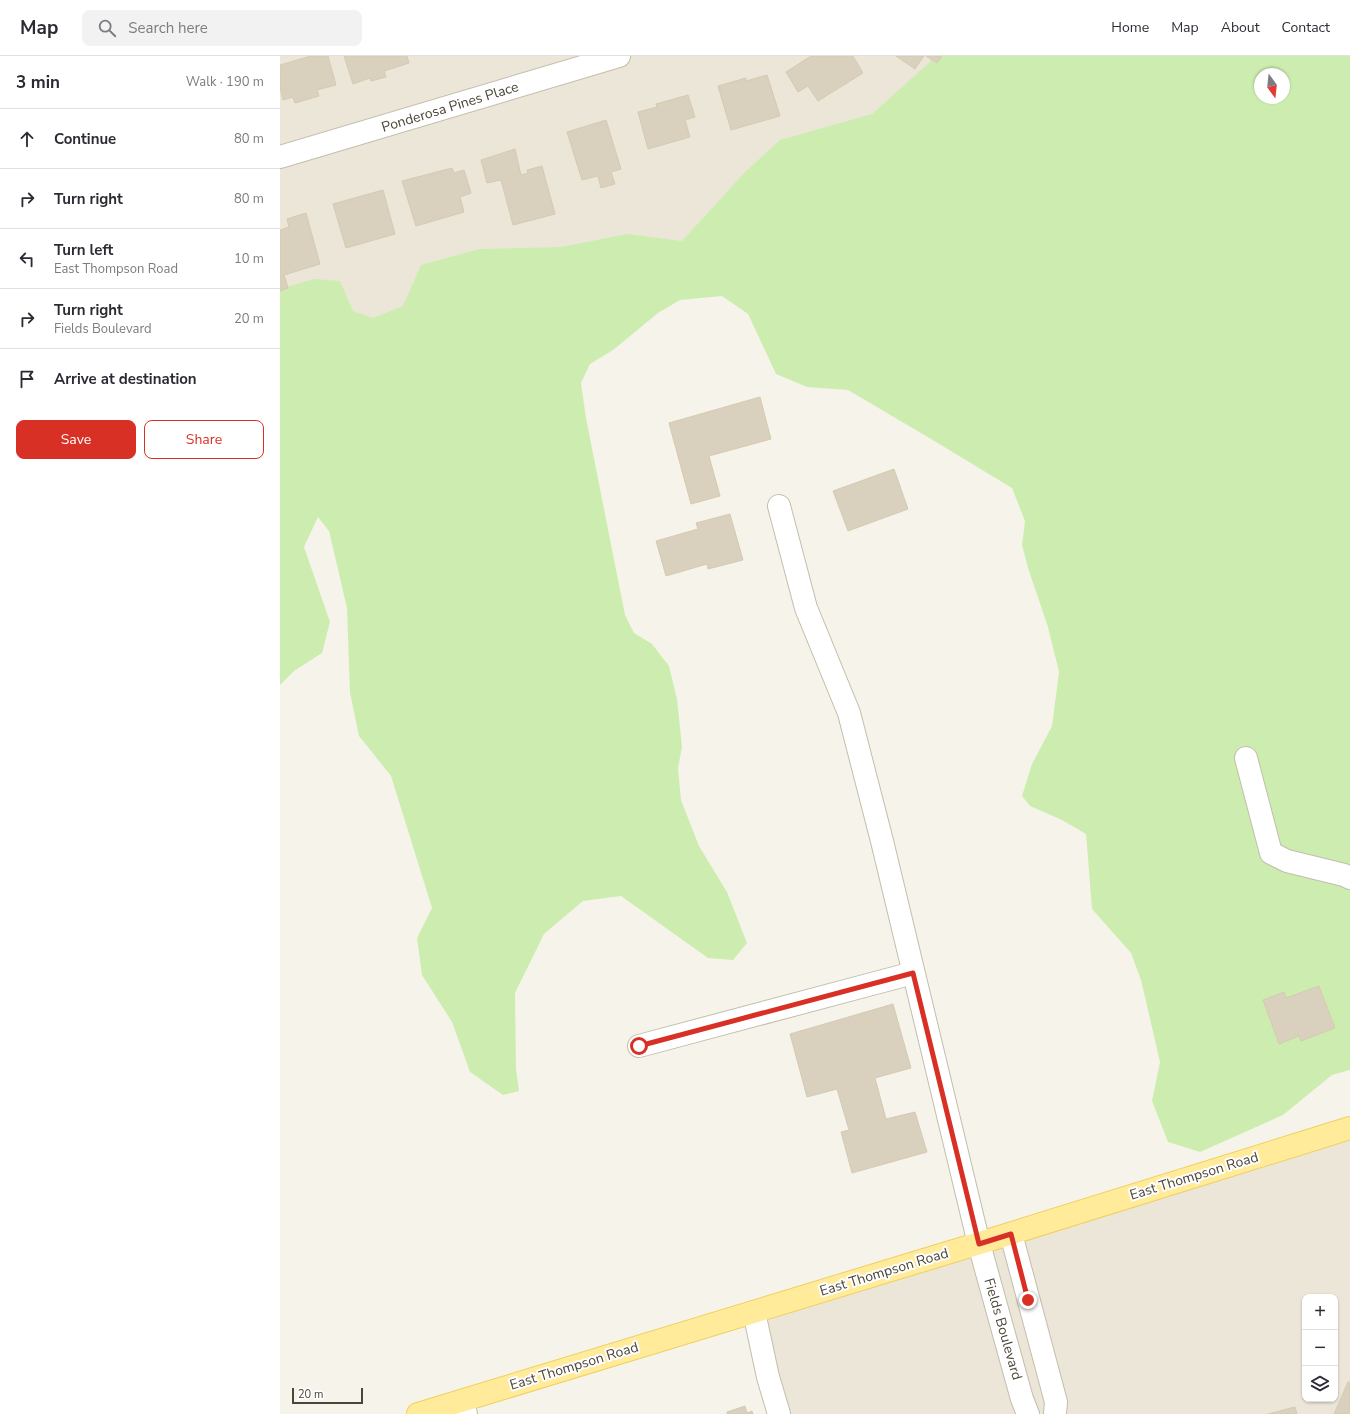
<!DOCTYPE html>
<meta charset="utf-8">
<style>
body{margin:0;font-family:"Nunito Sans",sans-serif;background:#f2f2f3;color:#2b2b33}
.controls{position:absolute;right:12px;bottom:12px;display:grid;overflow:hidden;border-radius:8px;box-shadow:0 1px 3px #0004}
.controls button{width:36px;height:36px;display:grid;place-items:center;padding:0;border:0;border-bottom:1px solid #e1e1e2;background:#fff;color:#2b2b33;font:20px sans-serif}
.compass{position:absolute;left:974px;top:12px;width:36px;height:36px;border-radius:50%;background:#fff;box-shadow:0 1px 3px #0004;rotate:165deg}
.scale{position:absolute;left:12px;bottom:10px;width:71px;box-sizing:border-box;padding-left:4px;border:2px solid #4b4537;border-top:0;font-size:11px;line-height:14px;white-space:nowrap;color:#4b4537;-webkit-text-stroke:3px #fff;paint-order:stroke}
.stop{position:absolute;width:12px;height:12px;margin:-9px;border:3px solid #d93025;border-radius:50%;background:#fff}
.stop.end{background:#d93025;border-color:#fff;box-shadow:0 1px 4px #0008}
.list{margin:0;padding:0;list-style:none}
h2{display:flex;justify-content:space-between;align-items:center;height:52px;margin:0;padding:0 16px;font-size:17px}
h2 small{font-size:13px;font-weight:400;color:#7c7c81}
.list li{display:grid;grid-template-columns:26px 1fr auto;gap:12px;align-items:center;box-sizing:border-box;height:60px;padding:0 16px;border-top:1px solid #e1e1e2}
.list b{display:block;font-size:15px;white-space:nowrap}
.list p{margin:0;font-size:13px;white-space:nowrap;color:#7c7c81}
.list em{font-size:13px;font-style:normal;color:#7c7c81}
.actions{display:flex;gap:8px;padding:12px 16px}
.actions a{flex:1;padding:9px 0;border:1px solid #d93025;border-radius:8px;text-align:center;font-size:14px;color:#d93025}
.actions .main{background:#d93025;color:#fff}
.icon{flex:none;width:22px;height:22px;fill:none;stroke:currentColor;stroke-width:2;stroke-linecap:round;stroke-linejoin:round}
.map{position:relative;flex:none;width:1070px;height:1358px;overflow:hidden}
header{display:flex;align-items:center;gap:24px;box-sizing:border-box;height:56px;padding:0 20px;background:#fff;border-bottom:1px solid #e1e1e2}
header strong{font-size:19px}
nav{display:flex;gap:22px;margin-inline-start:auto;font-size:14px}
.search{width:280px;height:36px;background:#f2f2f3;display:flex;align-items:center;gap:10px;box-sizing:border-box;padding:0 14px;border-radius:8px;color:#7c7c81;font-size:15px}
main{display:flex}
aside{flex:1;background:#fff}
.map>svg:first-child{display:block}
</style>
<header>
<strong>Map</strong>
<div class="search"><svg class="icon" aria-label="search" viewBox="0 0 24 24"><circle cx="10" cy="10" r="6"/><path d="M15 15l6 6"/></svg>Search here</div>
<nav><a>Home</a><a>Map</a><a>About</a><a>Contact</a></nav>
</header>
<main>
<aside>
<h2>3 min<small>Walk · 190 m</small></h2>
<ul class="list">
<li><svg class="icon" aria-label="ahead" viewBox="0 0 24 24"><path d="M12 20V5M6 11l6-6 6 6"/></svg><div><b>Continue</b></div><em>80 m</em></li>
<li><svg class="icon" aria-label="right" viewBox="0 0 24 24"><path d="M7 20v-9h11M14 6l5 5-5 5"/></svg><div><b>Turn right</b></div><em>80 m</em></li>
<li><svg class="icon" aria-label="left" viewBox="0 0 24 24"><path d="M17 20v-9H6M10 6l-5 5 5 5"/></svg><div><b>Turn left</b><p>East Thompson Road</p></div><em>10 m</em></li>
<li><svg class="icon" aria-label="right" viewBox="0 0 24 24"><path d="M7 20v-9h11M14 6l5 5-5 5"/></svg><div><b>Turn right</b><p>Fields Boulevard</p></div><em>20 m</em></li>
<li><svg class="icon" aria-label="arrive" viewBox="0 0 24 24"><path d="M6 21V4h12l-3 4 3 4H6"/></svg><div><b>Arrive at destination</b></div></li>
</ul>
<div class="actions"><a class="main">Save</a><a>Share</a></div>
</aside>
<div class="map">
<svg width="1070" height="1358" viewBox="0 0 1070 1358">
<rect width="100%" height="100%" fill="#f6f4ea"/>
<!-- residential -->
<g fill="#ebe6d8" fill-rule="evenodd">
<path d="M0,0H828L844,64L0,310Z"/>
<path d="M1070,1070V1358H504L474,1256ZM1025,1241H1055V1343H1025Z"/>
</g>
<!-- green -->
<path fill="#cdedb0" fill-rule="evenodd" d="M653,0H1070V1014L1052,1019L1003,1059L920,1096L888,1086L872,1045L880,1006L861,924L851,897L812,853L806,778L782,764L750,750L742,740L752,708L772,670L779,616L768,571L748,512L742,489L745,465L732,432L646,380L568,334L527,331L496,318L468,258L442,240L400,244L378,257L333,294L310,308L301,327L306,362L345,559L354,577L372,588L389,610L397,643L402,691L398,712L401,744L419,790L447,836L467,887L453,904L428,902L341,840L303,845L264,878L235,937L236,1013L239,1035L223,1039L190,1016L172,966L142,919L137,882L152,852L111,720L79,680L70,637L67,552L49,475L38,461L24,491L50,566L42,597L14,615L0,629V233L34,223L60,225L73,255L93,262L123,250L141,209L200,193L281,191L347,178L402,185L465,116L500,84L592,58L651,5ZM980,18H1004V42H980Z"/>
<!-- building -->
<g fill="#d9d1be" stroke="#d5cab1">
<path d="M31,0H48L56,29L37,34L39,40L15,47L13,41L3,44L0,32V9Z"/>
<path d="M64,0H127L129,7L104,15L106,21L91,25L90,22L73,28Z"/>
<path d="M531,0H573L583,17L538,45L528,30L518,36L506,16Z"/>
<path d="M616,0H644L635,13Z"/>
<path d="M646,0H662L657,7Z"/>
<path d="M487,19L500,60L451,74L438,30L466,22V25Z"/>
<path d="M408,39L415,61L405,64L410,81L368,93L358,56L377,51L376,48Z"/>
<path d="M326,64L341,113L331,116L335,128L321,132L318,120L302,124L287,76Z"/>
<path d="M235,93L241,119L248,117L247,114L262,110L275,158L233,169L221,124L207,127L201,104Z"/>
<path d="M172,112L174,117L184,114L191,137L180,141L184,156L136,170L122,125Z"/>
<path d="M103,134L115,178L66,192L53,148Z"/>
<path d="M26,157L40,208L4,219L8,232L0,235V174L9,171L7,163Z"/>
<path d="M480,341L491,383L429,400L440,440L411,448L389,367Z"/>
<path d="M614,413L628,453L568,475L553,435Z"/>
<path d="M450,458L463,504L428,513L427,508L386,520L376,485L418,473L416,467Z"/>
<path d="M1039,930L1055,972L1021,985L1019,980L999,988L983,944L1004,936L1006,942Z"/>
<path d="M613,948L631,1012L595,1022L606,1063L635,1056L647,1096L572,1117L561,1076L569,1074L557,1033L527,1041L510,978Z"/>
<path d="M1068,1326H1070V1358H1054Z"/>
<path d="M465,1350L467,1357L472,1355L473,1358H447V1356Z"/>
<path d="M1015,1351L1017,1358H988Z"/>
</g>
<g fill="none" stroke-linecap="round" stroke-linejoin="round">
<defs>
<g id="minor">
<path d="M0,101L339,0"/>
<path d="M499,450L526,552L569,657L602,785L699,1188L742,1343L748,1358"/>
<path d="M966,702L991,797L1007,805L1064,819L1070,822"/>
<path d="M359,990L633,917"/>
<path d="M731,1178L776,1346L775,1358"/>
<path d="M474,1256L488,1321L499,1358"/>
<path d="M182,1345L186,1358"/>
</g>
<path id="major" d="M138,1358L713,1183L1070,1072"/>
</defs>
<!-- minor casing -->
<use href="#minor" stroke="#c3bdab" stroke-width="24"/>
<!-- major casing -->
<use href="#major" stroke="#efd060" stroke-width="24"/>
<!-- minor -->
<use href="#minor" stroke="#fff" stroke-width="22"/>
<!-- major -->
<use href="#major" stroke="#ffeb9a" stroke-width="22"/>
</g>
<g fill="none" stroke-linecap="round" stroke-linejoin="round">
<!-- route -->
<path stroke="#d93025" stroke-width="5" d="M359,990L633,917L699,1188L731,1178L748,1244"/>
</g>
<g text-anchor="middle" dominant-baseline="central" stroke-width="4" stroke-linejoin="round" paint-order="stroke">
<!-- street labels -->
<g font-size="14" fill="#4b4537" stroke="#fff">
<text transform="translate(170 51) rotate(-17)">Ponderosa Pines Place</text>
<text transform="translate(914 1120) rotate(-17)">East Thompson Road</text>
<text transform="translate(604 1216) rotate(-17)">East Thompson Road</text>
<text transform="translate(723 1273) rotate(74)">Fields Boulevard</text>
<text transform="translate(294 1310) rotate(-17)">East Thompson Road</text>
</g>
</g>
</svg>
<div class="controls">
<button>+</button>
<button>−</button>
<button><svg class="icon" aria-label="layers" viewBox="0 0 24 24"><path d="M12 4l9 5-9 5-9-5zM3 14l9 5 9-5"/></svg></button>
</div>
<svg class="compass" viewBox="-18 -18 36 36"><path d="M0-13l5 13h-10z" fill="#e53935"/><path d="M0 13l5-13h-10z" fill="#7c7c81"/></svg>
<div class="scale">20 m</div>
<div class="stop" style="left:359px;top:990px"></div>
<div class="stop end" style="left:748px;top:1244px"></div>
</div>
</main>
